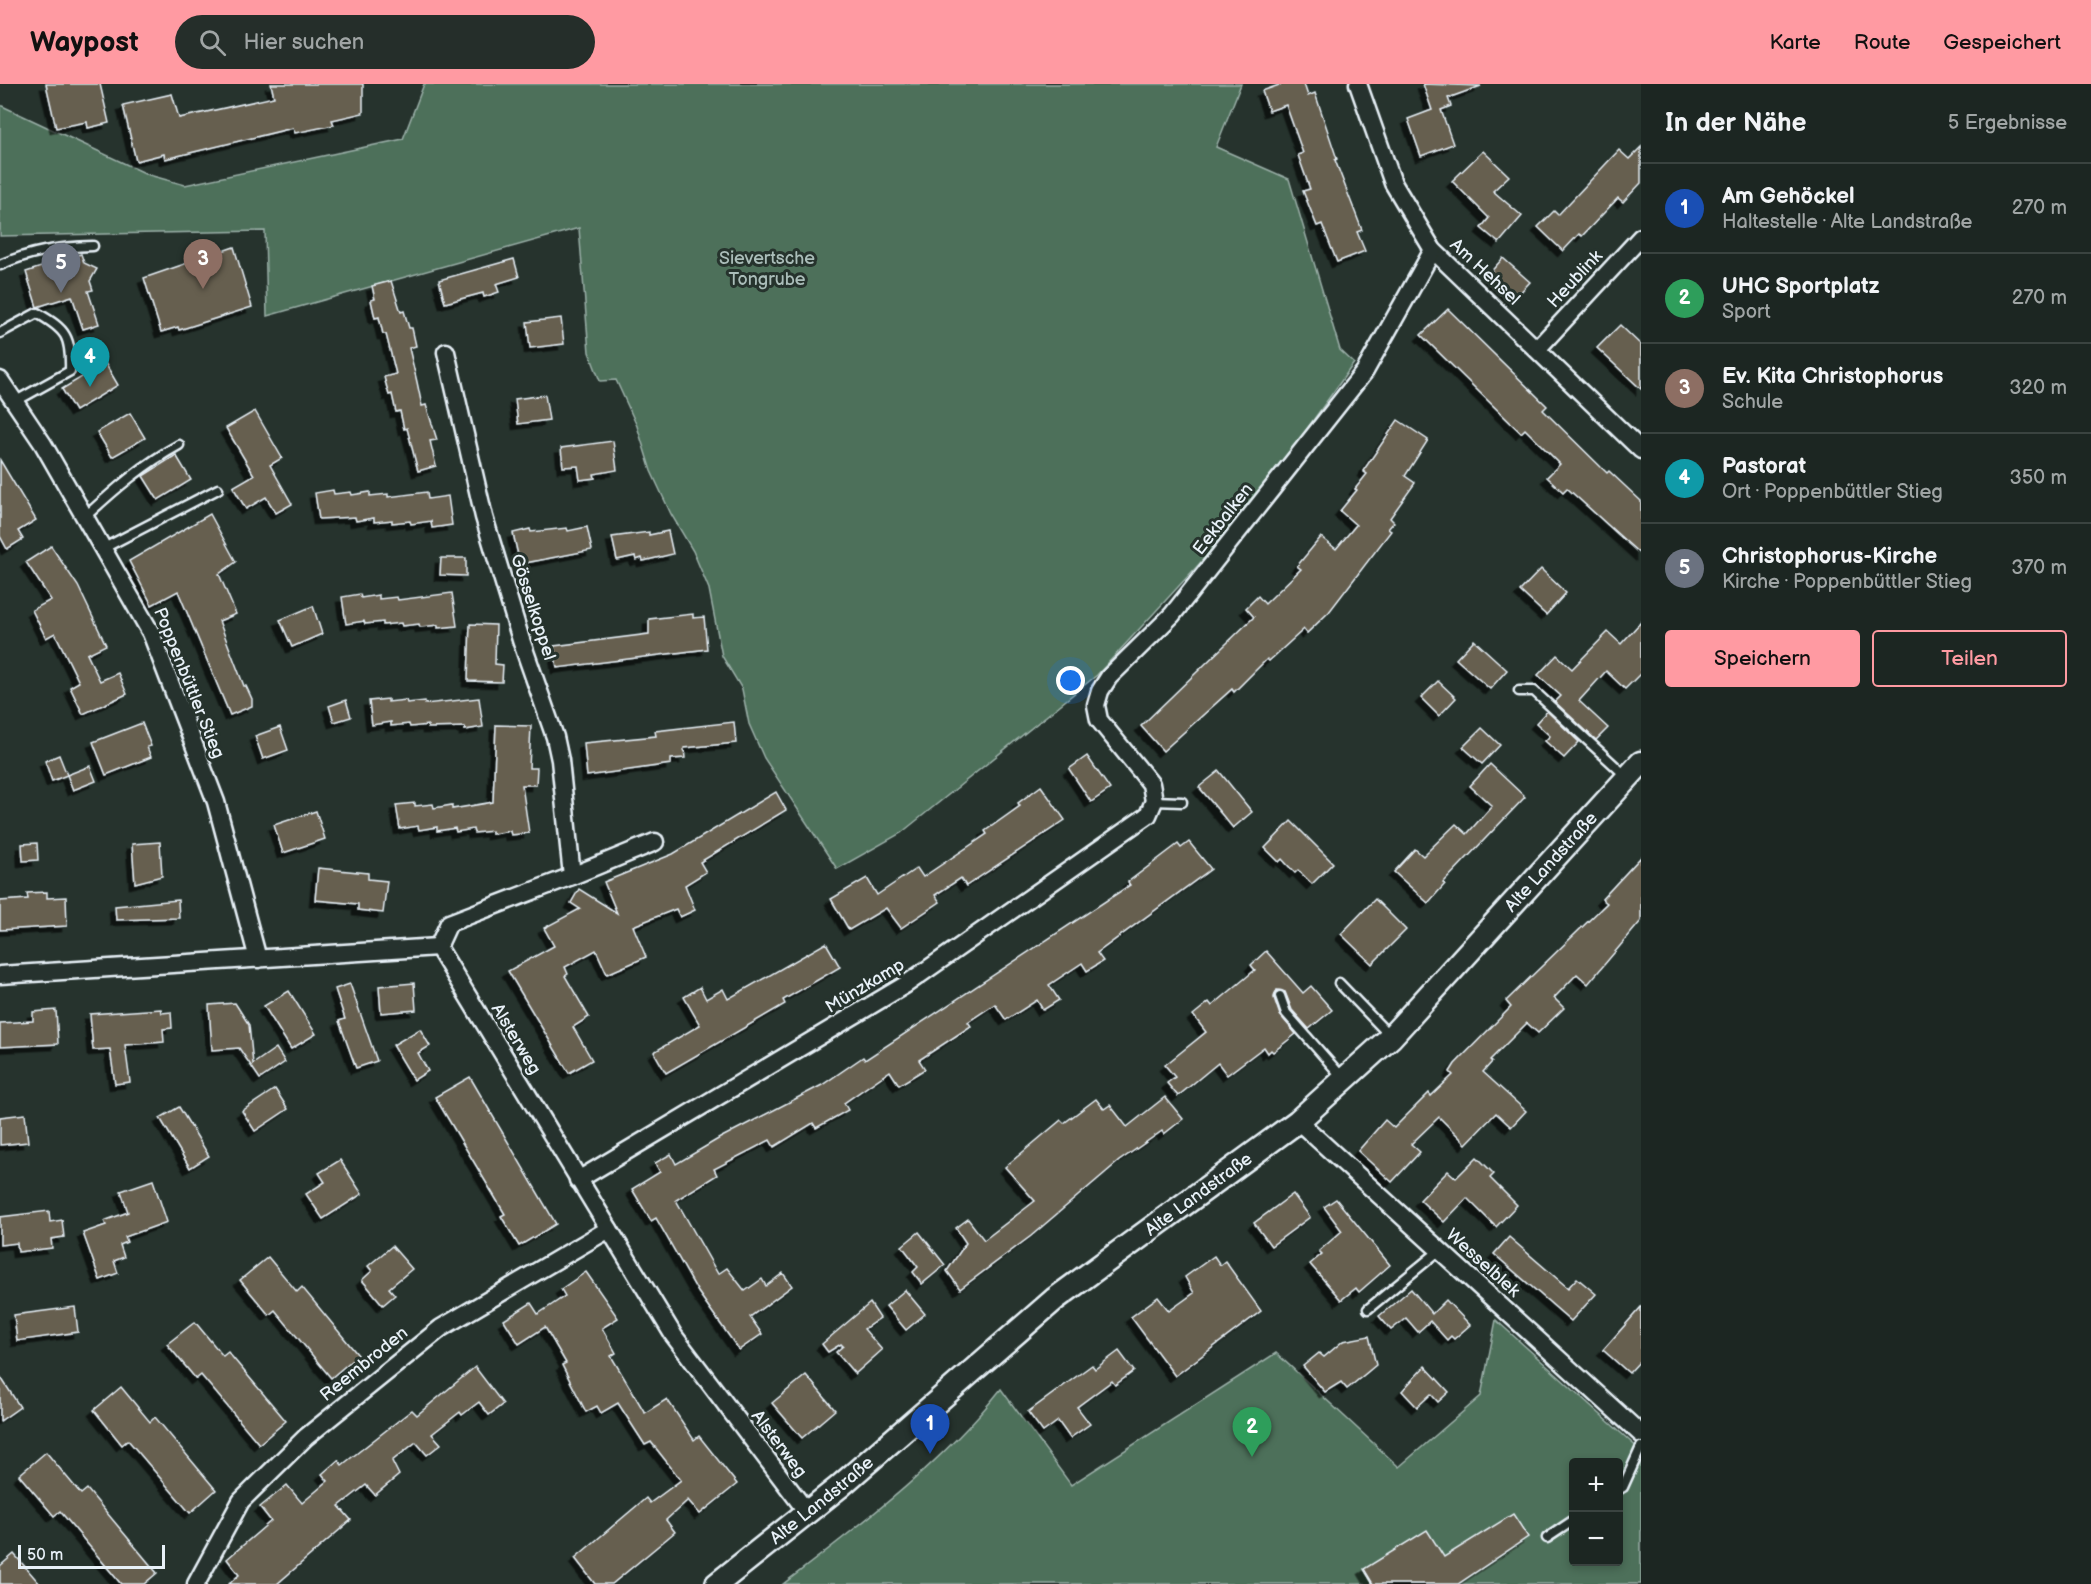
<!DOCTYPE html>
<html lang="de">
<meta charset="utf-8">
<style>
body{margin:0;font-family:"Balsamiq Sans",sans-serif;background:#252e2a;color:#f1f3f6}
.controls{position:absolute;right:18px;bottom:18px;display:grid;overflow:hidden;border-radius:6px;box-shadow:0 3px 9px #0003}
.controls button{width:54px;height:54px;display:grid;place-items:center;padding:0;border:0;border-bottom:2px solid #3a4340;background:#1c2622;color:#f1f3f6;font:30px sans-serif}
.scale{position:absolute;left:18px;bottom:15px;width:147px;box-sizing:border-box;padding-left:6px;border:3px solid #e8f1f8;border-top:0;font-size:16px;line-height:21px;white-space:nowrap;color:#e8f1f8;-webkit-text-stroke:4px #26332d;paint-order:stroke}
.you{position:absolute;left:1071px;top:597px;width:21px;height:21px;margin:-15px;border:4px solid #fff;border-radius:50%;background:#1a73e8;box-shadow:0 0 0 9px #1a73e833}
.badge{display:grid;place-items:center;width:39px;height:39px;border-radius:50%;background:#ff9aa2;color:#fff;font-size:20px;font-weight:700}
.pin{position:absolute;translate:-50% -50px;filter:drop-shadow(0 2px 3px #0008)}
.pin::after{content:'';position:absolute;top:32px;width:21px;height:18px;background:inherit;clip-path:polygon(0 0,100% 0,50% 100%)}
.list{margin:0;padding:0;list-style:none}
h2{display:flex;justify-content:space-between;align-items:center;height:78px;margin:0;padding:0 24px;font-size:26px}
h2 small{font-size:20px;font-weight:400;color:#a0a5a5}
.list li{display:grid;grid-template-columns:39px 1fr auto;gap:18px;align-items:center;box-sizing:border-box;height:90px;padding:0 24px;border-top:2px solid #3a4340}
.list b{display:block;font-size:22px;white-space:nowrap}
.list p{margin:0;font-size:20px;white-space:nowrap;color:#a0a5a5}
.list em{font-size:20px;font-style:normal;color:#a0a5a5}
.actions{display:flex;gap:12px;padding:18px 24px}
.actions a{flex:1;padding:14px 0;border:2px solid #ff9aa2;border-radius:6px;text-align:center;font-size:21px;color:#ff9aa2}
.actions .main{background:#ff9aa2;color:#111}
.icon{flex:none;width:33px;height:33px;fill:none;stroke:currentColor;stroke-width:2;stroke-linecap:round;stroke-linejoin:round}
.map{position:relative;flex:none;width:1641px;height:1500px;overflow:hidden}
header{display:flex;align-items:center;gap:36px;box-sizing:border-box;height:84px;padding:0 30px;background:#ff9aa2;color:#111}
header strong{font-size:28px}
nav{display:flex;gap:33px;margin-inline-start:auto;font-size:21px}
.search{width:420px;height:54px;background:#252e2a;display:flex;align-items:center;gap:15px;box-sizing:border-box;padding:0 21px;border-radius:33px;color:#a0a5a5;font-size:22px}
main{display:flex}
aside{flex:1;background:#1c2622}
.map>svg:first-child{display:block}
</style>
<header>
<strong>Waypost</strong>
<div class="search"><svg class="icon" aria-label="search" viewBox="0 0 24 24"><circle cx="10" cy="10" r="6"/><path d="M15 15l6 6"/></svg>Hier suchen</div>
<nav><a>Karte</a><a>Route</a><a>Gespeichert</a></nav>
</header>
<main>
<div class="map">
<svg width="1641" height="1500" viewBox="0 0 1641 1500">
<defs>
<filter id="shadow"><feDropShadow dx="-5.5" dy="5.5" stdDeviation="0" flood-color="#0009"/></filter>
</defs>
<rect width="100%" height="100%" fill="#26332d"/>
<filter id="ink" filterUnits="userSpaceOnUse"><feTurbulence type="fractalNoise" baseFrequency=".0167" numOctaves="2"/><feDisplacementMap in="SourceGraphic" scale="12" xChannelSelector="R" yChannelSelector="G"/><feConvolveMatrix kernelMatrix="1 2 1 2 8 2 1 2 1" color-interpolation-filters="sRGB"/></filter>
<g filter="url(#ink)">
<!-- green -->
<g fill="#4e705a" stroke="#9bb0a9" stroke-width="1.5" fill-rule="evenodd">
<path d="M424,0H1241L1216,63L1289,95L1340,266L1354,279L1267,401L1225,452L1097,591L901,749L837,785L764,674L749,640L742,605L722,572L709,505L693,467L671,430L651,387L637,342L616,296L600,297L589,268L579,144L267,232L265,147L0,152V21L149,91L185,101L403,55Z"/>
<path d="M1496,1236L1641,1367V1500H783C860,1441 941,1381 1001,1305L1071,1401L1276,1269L1399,1383L1481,1312ZM1574,1378H1618V1478H1574Z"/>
</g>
<!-- building -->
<g fill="#665e4f" stroke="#e8f1f8" stroke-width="1.5" filter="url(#shadow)">
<path d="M46,0H100L109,39L88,44L87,38L56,44Z"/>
<path d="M271,0H363V29L332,36L334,41L295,49L293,44L165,75L164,70L136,77L123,21L172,10L179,34L274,13Z"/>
<path d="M1282,0H1304L1308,12L1315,9L1337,75L1335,76L1362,146L1357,148L1365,167L1337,178L1322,140L1317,142L1303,107L1310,105L1298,71L1303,69L1286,21L1269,27L1262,7Z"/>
<path d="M1423,0L1481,2L1448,14L1451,22L1441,26L1453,60L1421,72L1408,35L1432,26Z"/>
<path d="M1641,63V99L1623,118L1618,114L1582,152L1579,150L1563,167L1538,143L1554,127L1558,131L1619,66L1629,75Z"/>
<path d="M1483,67L1509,92L1493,107L1522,132L1499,159L1481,144L1489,134L1452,97Z"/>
<path d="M234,163L252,223L179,246L178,243L161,248L144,194Z"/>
<path d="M81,170L84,179L97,185L90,197L93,206L88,207L99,240L83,245L72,212L37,223L26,188Z"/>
<path d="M1503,174L1530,198L1514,215L1488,191Z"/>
<path d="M514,175L519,193L496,200L499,208L484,213L483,209L445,219L439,196Z"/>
<path d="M391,197L401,228L404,227L409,244H412L416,262L409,264L417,298L422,322L426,321L437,356L430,357L436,382L418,387L407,344L404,345L400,327L396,328L392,310L389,311L384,293L396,290L386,250H383L379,233L375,234L371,216L375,215L372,202Z"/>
<path d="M1448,225L1547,322L1543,326L1607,389L1609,387L1641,417V471L1567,404L1563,408L1547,393L1560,380L1525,345L1521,349L1421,251Z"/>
<path d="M561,234L564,260L530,264L527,238Z"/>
<path d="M1620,241L1641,261V305L1597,264Z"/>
<path d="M105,279L118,301L75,327L62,305Z"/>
<path d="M545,311L549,336L518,340L515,315Z"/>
<path d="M255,327L282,374L270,381L292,420L276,429L266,413L246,425L233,403L254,391L226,344Z"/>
<path d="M130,329L145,354L112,373L97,348Z"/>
<path d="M1398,336L1428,356L1405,392L1415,399L1390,434L1394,438L1388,445L1391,447L1329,528L1307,549L1304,545L1269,577L1267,575L1234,608L1232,605L1163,667L1141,642L1254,533L1246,524L1258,512L1265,520L1301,485L1297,482L1321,453L1336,465L1356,441L1340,427L1357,406L1355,405L1367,390L1363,387Z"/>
<path d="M613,357L617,386L594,390L595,394L580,396L578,382L563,383L561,364Z"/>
<path d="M176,371L191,396L158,416L143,392Z"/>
<path d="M0,376L36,436L18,447L23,455L7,465L0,452Z"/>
<path d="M333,406L334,410L351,408L352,411L370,408V412L388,410V413L427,408L428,415L448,412L452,441L432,444L431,437L411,440L410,437L392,439V436L374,438V434L356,437L355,433L319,435L315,409Z"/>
<path d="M210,430L236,478L219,490L236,530L219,537L244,602H246L252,615V622L230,631L178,507L152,521L129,477Z"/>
<path d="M587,443L592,466L520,480L513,449L530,445L531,448L567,444L568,447Z"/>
<path d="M668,447L673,470L643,477L642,474L636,476L635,472L617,476L612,453L649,448V451Z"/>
<path d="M51,462L78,502L106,561L87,570L100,597L118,589L127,610L83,630L70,603L79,598L55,549L46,554L32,526L51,516L26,478Z"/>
<path d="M441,474H466V492L440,491Z"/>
<path d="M1541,485L1566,509L1546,531L1520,507Z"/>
<path d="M452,509L457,542L438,544V541L420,543L419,540L402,542L401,539L383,541V538L365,540L364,537L346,540L342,513L360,510L361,514L379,511V515L397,513L398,516Z"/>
<path d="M313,522L322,550L292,563L280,536Z"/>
<path d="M693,530V534L704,533L707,565L557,584L554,562L649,550V535Z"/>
<path d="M1641,538V589L1625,605L1606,587L1579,617L1608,644L1596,656L1555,618L1561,612L1538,591L1557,571L1572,585L1608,548L1621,560Z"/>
<path d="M470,540L496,541L495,580L503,581L502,598L468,597Z"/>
<path d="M1474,556L1507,586L1490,605L1456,575Z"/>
<path d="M1438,597L1456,614L1439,632L1421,614Z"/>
<path d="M479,614L483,643L465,646V643L428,644V641L410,643L409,640L391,642V638L372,641L369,617L388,615V618L406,616L407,619L425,617V620Z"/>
<path d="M346,616L351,633L334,638L329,622Z"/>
<path d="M1547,627L1579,658L1564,674L1545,657L1550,652L1536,639Z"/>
<path d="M734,638L736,659L684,664L685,674L671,675V680L587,692L584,659L656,652L655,647Z"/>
<path d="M142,639L151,662L147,663L151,673L106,691L93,658Z"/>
<path d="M496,641L531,642L529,684H537L536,701H522L529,749L511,751L510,747L492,750V747L474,749L473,745L456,748L455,744L437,747V743L419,746L418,742L400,745L396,721L415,719V722L433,720L434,724L452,721V725L493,718Z"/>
<path d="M280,643L288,666L263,675L255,652Z"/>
<path d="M1482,644L1500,661L1482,680L1463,663Z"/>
<path d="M59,671L67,691L52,697L45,677Z"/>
<path d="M1087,672L1110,705L1091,718L1069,685Z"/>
<path d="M1490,680L1525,713L1443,799L1445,800L1428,819L1394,788L1415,765L1423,772L1456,740L1467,750L1492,722L1470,702Z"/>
<path d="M90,682L96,697L73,706L67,691Z"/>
<path d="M1219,687L1252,728L1233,744L1199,703Z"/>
<path d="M1041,702L1065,736L966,802L961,794L935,811L940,818L901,844L886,824L849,846L831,815L867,794L877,811L917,784L923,793L987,750L985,747L1020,722L1018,719Z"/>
<path d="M776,708L786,726L700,778L706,788L685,801L695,826L680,833L676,825L633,842L646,873L607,890L596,866L565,883L568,890L565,892L589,933L573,943L592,976L569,989L508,887L554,862L544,844L580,825L571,819L579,805L617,829L604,798L673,770Z"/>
<path d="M316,727L325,755L283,769L274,741Z"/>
<path d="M1291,737L1333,779L1312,800L1298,786L1295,789L1282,775L1279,778L1265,764Z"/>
<path d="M160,758L162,792L135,799L132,760Z"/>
<path d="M1189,758L1211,785L1097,869L1103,877L1087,887L1082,879L1049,901L1059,916L1043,926L1037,916L1006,936L995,920L968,938L971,942L919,976L925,985L899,1001L890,987L844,1019L848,1026L816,1044L813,1039L774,1063L770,1056L714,1085L717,1091L676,1116L718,1190L727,1184L745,1207L762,1195L766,1202L783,1189L792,1202L750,1233L762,1250L739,1266L698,1208L656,1134L651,1137L632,1105L660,1088L655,1079L671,1070L676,1080L720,1054L822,1001L863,973L865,976L1130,801L1128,798L1178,760L1181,764Z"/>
<path d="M37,759L38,776L23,777L22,760Z"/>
<path d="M1641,773V837L1588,900L1577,890L1554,914L1564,924L1538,949L1527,939L1490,976L1492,978L1483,988L1526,1027L1511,1043L1496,1029L1466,1060L1439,1033L1411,1060L1420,1068L1392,1098L1358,1067L1385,1036L1394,1044L1429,1009L1431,1012L1453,991L1450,988L1455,980L1511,923L1506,917L1607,819L1602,815Z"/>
<path d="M318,784L368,789V795L387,797L383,829L358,826V820L315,816Z"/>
<path d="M47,808V814L66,813L67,842L0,846V817L28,815L27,809Z"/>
<path d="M1375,815L1406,846L1372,880L1341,850Z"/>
<path d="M178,816L179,834L116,836L115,822Z"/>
<path d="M826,859L840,883L783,916L785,920L666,989L654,968L700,941L684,913L700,903L706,915L723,905L728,915Z"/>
<path d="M1266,867L1303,909L1311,902L1332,926L1309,945L1292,926L1285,908L1277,906L1274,914L1280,931L1296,950L1273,968L1271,966L1268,969L1264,963L1227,991L1218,979L1178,1012L1167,999L1175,993L1165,981L1206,948L1193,931L1209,918L1212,922L1255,886L1251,881Z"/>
<path d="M414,899L416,926L381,929L379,902Z"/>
<path d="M350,900L377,977L356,984L339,937L345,935L335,905Z"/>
<path d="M289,907L316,950L291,965L264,922Z"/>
<path d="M235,919L249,941L253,980L276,964L285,978L260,995L239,964L212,966L209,921Z"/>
<path d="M161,925L162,929L171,928L172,944L163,945L164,958L125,961L130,998L115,1000L110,965L93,966L90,930Z"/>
<path d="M56,926L58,960L0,963V939L33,937V928Z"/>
<path d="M420,945L430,962L418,969L428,987L414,996L393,961Z"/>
<path d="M470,993L556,1140L519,1162L501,1132L505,1130L435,1013Z"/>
<path d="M275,1005L288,1025L255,1047L242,1027Z"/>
<path d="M1165,1013L1183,1035L1164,1050L1162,1047L1119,1077L1031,1152L960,1205L947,1187L966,1159L956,1144L968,1135L984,1156L1035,1117L1005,1083L1061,1036L1064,1039L1096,1015L1104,1025L1110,1021L1127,1043Z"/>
<path d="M179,1023L209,1072L190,1084L160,1034Z"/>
<path d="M25,1030L28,1058L0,1061V1033Z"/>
<path d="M1477,1073L1494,1090L1490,1094L1517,1121L1496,1143L1467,1114L1444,1138L1420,1116L1448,1087L1456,1094Z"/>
<path d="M340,1076L362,1110L323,1135L306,1110L325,1098L319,1089Z"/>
<path d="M153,1096L167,1138L125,1153L127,1158L120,1161L124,1173L114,1177L118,1189L100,1196L83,1149L106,1141L104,1137L128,1128L121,1107Z"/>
<path d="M1293,1110L1310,1133L1271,1162L1254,1139Z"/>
<path d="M1336,1115L1390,1181L1359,1208L1356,1204L1341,1216L1310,1180L1322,1170L1319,1167L1342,1147L1324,1123Z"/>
<path d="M49,1127L50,1138L62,1136L64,1153L51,1155L52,1164L18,1168L17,1159L0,1161V1133Z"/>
<path d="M919,1148L945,1181L922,1200L913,1188L918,1183L902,1162Z"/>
<path d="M1509,1153L1568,1204L1577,1194L1596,1210L1571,1237L1494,1170Z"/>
<path d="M392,1162L412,1185L389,1204L395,1211L383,1221L362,1196L372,1187L368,1182Z"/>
<path d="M1214,1172L1220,1181L1225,1177L1261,1227L1175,1292L1131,1233L1158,1213L1169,1227L1194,1209L1185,1193Z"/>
<path d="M268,1173L297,1208L302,1203L358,1271L331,1294L275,1226L269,1231L240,1196Z"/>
<path d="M586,1188L618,1234L602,1244L616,1269L611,1272L645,1329L667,1315L694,1356L699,1352L737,1400L700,1430L688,1416L666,1436L675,1448L612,1500H595L575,1474L646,1414L650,1419L681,1396L651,1358L645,1361L618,1319L601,1329L597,1322L586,1328L562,1281L566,1279L545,1243L519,1260L504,1236L531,1219L538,1230L565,1212L561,1205Z"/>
<path d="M1411,1205L1432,1230L1446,1216L1470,1241L1454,1255L1451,1252L1447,1256L1430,1237L1418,1248L1406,1234L1391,1246L1379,1232Z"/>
<path d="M905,1206L925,1230L906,1246L886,1222Z"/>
<path d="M870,1219L880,1234L864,1245L882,1266L855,1290L836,1268L843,1262L841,1260L828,1268L822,1260Z"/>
<path d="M75,1223L78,1248L17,1257L14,1231Z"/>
<path d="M1641,1223V1276L1629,1289L1603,1266Z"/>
<path d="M195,1238L223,1272L228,1268L286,1337L259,1360L201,1291L196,1295L167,1260Z"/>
<path d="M1369,1252L1376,1281L1347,1305L1341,1298L1325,1308L1303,1282L1319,1269L1324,1273L1343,1257Z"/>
<path d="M1119,1267L1134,1287L1115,1301L1112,1297L1077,1323L1090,1340L1070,1354L1058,1337L1043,1348L1028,1328L1092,1281L1095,1285Z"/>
<path d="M1425,1282L1449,1308L1438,1318L1431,1310L1417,1323L1402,1307Z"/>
<path d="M475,1283L503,1320L489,1331L479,1318L462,1331L460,1328L432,1350L441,1360L427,1371L416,1358L392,1377L399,1391L375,1411L366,1401L339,1422L351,1436L277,1500H229L239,1491L227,1475L271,1437L260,1423L287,1401L302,1419L328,1397L322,1390L338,1376L342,1381L412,1326L417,1331Z"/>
<path d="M806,1291L835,1326L802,1354L772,1319Z"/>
<path d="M0,1292L20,1323L0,1337Z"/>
<path d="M121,1303L150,1338L155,1333L216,1406L190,1429L128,1356L122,1361L94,1326Z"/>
<path d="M46,1368L81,1410L87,1405L157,1489L144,1500H121L60,1427L54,1432L19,1391Z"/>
<path d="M1513,1430L1528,1453L1458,1500H1373L1364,1485L1427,1446L1444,1473Z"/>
<path d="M14,1470L40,1500H0V1482Z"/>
</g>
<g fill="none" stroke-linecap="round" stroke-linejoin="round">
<defs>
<g id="service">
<path d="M0,181C31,167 60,163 93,162"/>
<path d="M0,249L37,229C67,246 71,253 70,287L16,317"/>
<path d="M86,432C115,405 144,380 179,361"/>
<path d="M104,464L218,405"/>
<path d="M1519,607H1534L1626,692"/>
<path d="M1154,717L1182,718"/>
<path d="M1339,899L1391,953"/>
<path d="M1280,912L1286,929L1343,994"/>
<path d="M1368,1225L1440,1166"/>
<path d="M1618,1406L1623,1403L1641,1363"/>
<path d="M1547,1454L1574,1436"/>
</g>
<g id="minor">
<path d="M1358,0L1393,99L1433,166L1641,366"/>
<path d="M1538,264L1641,153"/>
<path d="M0,296L43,360L151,549L216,718L258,875"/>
<path d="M572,792L655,758"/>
<path d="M438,863L449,839L572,792L560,676L555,653L521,556L484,433L446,268"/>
<path d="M438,863L674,1252L807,1428"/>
<path d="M0,891L438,863"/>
<path d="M1298,1037L1641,1350"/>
<path d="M578,1096L905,901L1148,731L1154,717L1151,700L1099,636L1096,621L1100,607L1109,593L1172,531L1365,287L1433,166"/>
<path d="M196,1500L241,1417L306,1353L441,1244L609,1145"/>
</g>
<g id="secondary">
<path id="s1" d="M717,1500L839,1403L1055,1215L1298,1037L1391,953L1641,679"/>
</g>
</defs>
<!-- service casing -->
<use href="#service" stroke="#e8f1f8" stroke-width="13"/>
<!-- minor casing -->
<use href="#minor" stroke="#e8f1f8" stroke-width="21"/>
<!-- secondary casing -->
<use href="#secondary" stroke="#e8f1f8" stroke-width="27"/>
<!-- service -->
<use href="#service" stroke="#26332d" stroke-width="8"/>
<!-- minor -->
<use href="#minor" stroke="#26332d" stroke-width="16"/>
<!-- secondary -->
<use href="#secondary" stroke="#26332d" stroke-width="22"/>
</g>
</g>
<g text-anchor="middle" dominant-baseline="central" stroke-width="6" stroke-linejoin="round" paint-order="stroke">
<!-- park labels -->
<g font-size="18" fill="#aabdb9" stroke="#26332d">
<text x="767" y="174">Sievertsche<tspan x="767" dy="21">Tongrube</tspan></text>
</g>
<!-- street labels -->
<g font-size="18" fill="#e8f1f8" stroke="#26332d">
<text transform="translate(1485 188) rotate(43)">Am Hehsel</text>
<text transform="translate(1575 195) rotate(-47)">Heublink</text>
<text transform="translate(1223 435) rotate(-52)">Eekbalken</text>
<text transform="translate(533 523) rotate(72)">Gösselkoppel</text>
<text transform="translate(189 599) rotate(68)">Poppenbüttler Stieg</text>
<text stroke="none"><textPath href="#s1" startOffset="1106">Alte Landstraße</textPath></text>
<text transform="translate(865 902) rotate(-31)">Münzkamp</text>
<text transform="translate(516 955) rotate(59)">Alsterweg</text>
<text stroke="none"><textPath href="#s1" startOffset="620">Alte Landstraße</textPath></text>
<text transform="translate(1483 1179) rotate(42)">Wesselblek</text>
<text transform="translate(364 1280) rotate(-39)">Reembroden</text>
<text transform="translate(779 1360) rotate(53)">Alsterweg</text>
<text stroke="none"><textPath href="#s1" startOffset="134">Alte Landstraße</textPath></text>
</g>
</g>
</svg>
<div class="controls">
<button>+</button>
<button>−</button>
</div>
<div class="scale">50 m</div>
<div class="you"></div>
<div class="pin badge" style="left:930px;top:1370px;background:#1a4fb4">1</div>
<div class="pin badge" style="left:1252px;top:1373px;background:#2e9e5b">2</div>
<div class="pin badge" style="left:203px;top:205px;background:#8d6e63">3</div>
<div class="pin badge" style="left:90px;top:303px;background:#0f9aa8">4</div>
<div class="pin badge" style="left:61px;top:209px;background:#6b7280">5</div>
</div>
<aside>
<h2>In der Nähe<small>5 Ergebnisse</small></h2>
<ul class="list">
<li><span class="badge" style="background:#1a4fb4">1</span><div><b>Am Gehöckel</b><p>Haltestelle · Alte Landstraße</p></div><em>270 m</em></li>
<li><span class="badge" style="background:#2e9e5b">2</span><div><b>UHC Sportplatz</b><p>Sport</p></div><em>270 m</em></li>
<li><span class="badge" style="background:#8d6e63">3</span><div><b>Ev. Kita Christophorus</b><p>Schule</p></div><em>320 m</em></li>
<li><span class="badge" style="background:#0f9aa8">4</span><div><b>Pastorat</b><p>Ort · Poppenbüttler Stieg</p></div><em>350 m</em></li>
<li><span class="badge" style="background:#6b7280">5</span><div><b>Christophorus-Kirche</b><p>Kirche · Poppenbüttler Stieg</p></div><em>370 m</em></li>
</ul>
<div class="actions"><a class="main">Speichern</a><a>Teilen</a></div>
</aside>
</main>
